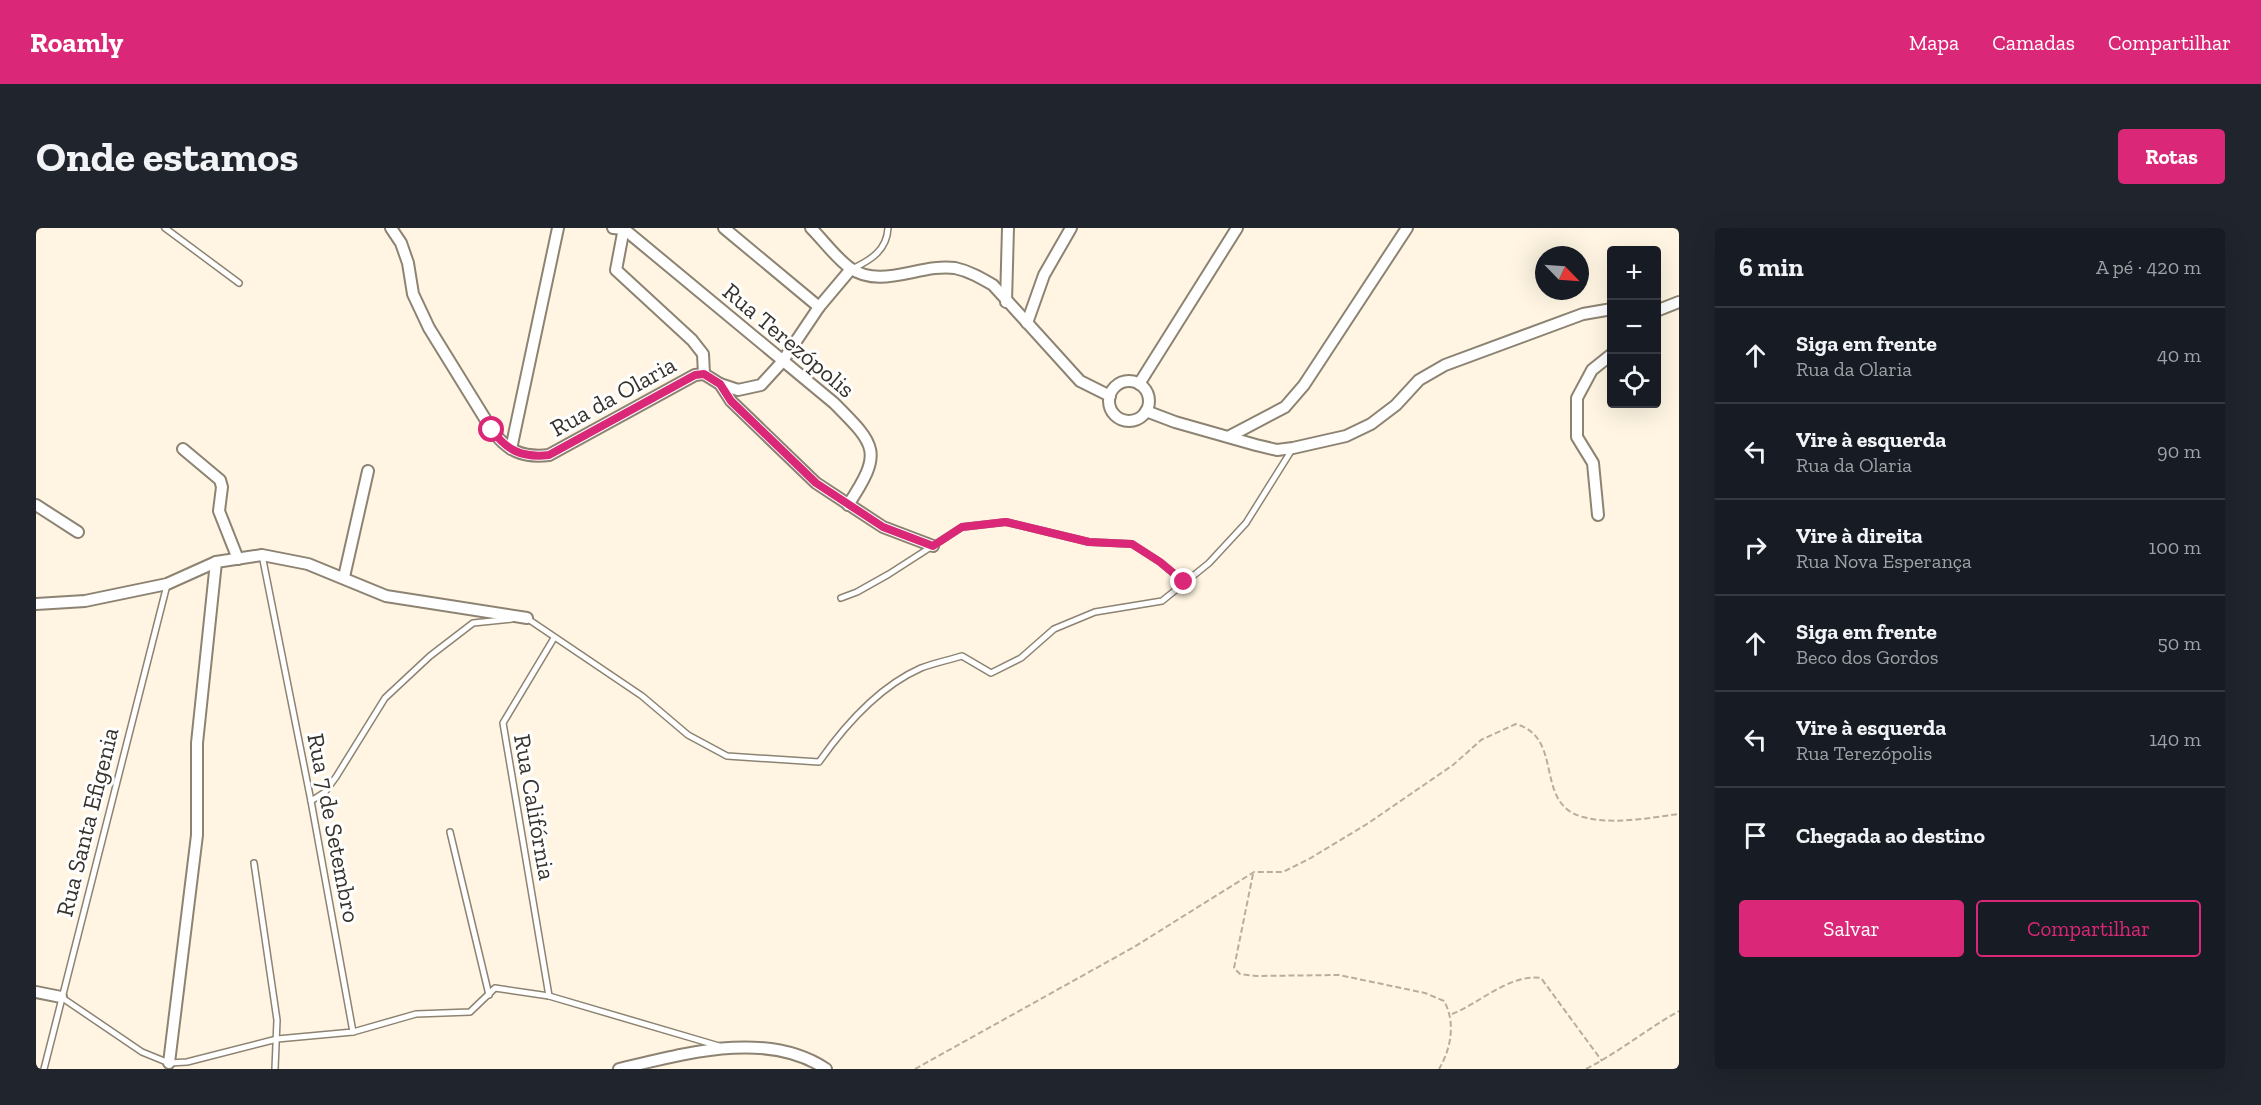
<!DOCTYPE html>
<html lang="pt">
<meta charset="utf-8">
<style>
body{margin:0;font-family:"Zilla Slab",serif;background:#20242c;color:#f1f3f6}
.controls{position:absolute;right:18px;top:18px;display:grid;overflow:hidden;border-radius:6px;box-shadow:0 6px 24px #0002}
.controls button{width:54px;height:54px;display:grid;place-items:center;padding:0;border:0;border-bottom:2px solid #363941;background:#171b24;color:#f1f3f6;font:30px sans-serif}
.compass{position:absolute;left:1499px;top:18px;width:54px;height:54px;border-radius:50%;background:#171b24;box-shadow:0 6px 24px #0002;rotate:115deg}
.stop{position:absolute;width:18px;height:18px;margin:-14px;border:4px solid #db2777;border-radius:50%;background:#fff}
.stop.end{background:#db2777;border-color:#fff;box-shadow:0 2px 6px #0008}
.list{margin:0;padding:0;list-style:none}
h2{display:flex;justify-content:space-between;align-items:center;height:78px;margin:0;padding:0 24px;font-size:26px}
h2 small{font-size:20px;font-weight:400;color:#9ea1a6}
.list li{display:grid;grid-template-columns:39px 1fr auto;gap:18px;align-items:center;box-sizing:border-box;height:96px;padding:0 24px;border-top:2px solid #363941}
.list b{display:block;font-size:22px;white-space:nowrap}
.list p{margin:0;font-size:20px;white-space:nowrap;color:#9ea1a6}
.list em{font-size:20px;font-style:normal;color:#9ea1a6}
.actions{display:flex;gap:12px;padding:18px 24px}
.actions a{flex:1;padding:14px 0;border:2px solid #db2777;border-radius:6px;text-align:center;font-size:21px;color:#db2777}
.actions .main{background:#db2777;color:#fff}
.icon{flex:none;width:33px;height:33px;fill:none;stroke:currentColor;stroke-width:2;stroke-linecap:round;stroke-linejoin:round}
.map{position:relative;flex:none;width:1643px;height:841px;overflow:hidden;border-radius:6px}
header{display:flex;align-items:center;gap:36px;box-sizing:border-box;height:84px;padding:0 30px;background:#db2777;color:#fff}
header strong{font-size:28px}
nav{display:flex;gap:33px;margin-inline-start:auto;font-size:21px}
.intro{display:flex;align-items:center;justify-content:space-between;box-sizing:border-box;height:144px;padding:0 36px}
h1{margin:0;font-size:42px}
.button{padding:15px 27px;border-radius:6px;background:#db2777;color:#fff;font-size:21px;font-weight:700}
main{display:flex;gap:36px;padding:0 36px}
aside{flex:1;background:#171b24;border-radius:6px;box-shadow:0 6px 24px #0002}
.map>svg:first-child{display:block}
</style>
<header>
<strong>Roamly</strong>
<nav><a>Mapa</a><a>Camadas</a><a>Compartilhar</a></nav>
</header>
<div class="intro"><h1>Onde estamos</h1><a class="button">Rotas</a></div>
<main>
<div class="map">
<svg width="1643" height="841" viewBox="0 0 1643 841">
<rect width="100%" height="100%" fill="#fff5e2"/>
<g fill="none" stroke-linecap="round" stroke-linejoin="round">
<defs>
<g id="lane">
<path d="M129,0L203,55"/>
<path d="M816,41C835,32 851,22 852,0"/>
<path d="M805,370L821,364L853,346L926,299L970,294L1053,314L1096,316L1124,334L1148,354"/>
<path d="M492,391L606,468L652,507L691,528L783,534C809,497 842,459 885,440C898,435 913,432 926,428L955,445L985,430L1018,401L1059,384L1126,373L1173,335L1210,295L1257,220"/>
<path d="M275,573L289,564L300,549L349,470L394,428L437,395L476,391"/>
<path d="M414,604L453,767"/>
<path d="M218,635L241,792L239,841"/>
<path d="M513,768L467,495L518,410"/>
<path d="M25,769L106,824L133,835L151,834L241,811L317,804L275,573L226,327"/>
<path d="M317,804L380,786L434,784L459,760L513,768L683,818"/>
<path d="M8,841L131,357"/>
</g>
<g id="street">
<path d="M355,0L365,15L372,35L377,66L393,100L456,202C471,223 487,230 513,227L659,147L668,146"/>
<path d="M577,0L588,1L798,175C841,218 847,224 812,277"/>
<path d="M588,0L580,42L656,112L667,126L668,146"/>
<path d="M688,0L783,79"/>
<path d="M775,0C788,13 800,30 814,40C845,62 885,35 919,40C933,43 945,50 957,57L1044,153L1074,168"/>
<path d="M970,74L972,0"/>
<path d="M1620,83L1643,74"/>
<path d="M991,95L1008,47L1035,0"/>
<path d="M668,146L684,156L695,173L780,255L847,299L897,318"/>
<circle cx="1093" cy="173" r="20"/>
<path d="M684,156L702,162L725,157L746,134L783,79L815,41"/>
<path d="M1103,156L1201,0"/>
<path d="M1110,183L1139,194L1220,217L1241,222L1257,220L1310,208L1335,196L1360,177L1383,152L1409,137L1547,86L1576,81"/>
<path d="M1194,208L1249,179L1268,157L1371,0"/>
<path d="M147,221L184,252L186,259L183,283L202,331"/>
<path d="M475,221L522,0"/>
<path d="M0,277L42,304"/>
<path d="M1562,287L1557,235L1541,209V170L1556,142L1576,126"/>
<path d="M308,349L332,243"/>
<path d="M0,376L49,373L131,356L180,334L226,327L272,336L350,368L491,390"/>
<path d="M0,764L25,769"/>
<path d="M133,835L161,607V515L180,334"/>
<path d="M583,841C647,826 730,801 790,841"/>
</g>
</defs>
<!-- lane casing -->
<use href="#lane" stroke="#8c8372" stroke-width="8"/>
<!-- street casing -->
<use href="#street" stroke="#8c8372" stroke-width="14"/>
<!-- path -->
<g stroke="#b6ae9f" stroke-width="2" stroke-dasharray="6 3" stroke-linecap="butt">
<path d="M1217,646L1198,740L1204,746L1220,748L1303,747L1389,765L1408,773C1420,794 1415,821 1403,841"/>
<path d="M1416,786C1444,775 1473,746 1505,750L1566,833"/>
<path d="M879,841L1098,719L1218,644H1247L1273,631L1331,596L1417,537L1445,512L1480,496C1529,510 1497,576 1547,589C1576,597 1613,590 1643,586"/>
<path d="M1550,841C1583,824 1611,801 1643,783"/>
</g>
<!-- lane -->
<use href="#lane" stroke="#fff" stroke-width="5"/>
<!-- street -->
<use href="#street" stroke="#fff" stroke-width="10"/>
</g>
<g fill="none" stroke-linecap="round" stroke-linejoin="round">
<!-- route -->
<path stroke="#db2777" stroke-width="8" d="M456,202C471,223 487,230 513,227L659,147L668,146L684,156L695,173L780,255L847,299L897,318L926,299L970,294L1053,314L1096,316L1124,334L1148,354"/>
</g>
<g text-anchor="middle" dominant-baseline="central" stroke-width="6" stroke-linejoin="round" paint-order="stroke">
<!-- street labels -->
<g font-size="24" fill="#37332c" stroke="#fff">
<text transform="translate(753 112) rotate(40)">Rua Terezópolis</text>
<text transform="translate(577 168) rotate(-29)">Rua da Olaria</text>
<text transform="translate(499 579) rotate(80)">Rua Califórnia</text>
<text transform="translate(51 594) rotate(-76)">Rua Santa Efigenia</text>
<text transform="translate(298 600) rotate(79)">Rua 7 de Setembro</text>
</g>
</g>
</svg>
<div class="controls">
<button>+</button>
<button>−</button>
<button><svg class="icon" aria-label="locate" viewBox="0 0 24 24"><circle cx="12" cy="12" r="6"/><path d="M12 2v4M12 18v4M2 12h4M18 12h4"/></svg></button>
</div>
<svg class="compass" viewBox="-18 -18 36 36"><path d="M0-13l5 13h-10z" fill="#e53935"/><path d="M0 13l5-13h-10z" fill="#9ea1a6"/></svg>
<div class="stop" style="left:456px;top:202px"></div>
<div class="stop end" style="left:1148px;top:354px"></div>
</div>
<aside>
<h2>6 min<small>A pé · 420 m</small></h2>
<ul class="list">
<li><svg class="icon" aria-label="ahead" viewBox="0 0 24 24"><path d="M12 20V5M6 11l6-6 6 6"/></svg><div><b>Siga em frente</b><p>Rua da Olaria</p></div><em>40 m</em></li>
<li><svg class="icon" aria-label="left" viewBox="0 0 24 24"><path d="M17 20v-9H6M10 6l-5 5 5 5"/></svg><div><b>Vire à esquerda</b><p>Rua da Olaria</p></div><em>90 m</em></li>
<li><svg class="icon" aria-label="right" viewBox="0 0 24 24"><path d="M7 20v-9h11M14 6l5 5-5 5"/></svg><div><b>Vire à direita</b><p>Rua Nova Esperança</p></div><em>100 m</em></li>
<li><svg class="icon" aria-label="ahead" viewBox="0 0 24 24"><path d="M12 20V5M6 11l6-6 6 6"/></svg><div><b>Siga em frente</b><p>Beco dos Gordos</p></div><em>50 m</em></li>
<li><svg class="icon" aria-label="left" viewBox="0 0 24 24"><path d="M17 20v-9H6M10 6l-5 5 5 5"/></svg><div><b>Vire à esquerda</b><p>Rua Terezópolis</p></div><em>140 m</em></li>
<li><svg class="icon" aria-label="arrive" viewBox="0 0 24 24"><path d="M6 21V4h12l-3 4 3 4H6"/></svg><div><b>Chegada ao destino</b></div></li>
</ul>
<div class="actions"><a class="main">Salvar</a><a>Compartilhar</a></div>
</aside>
</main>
